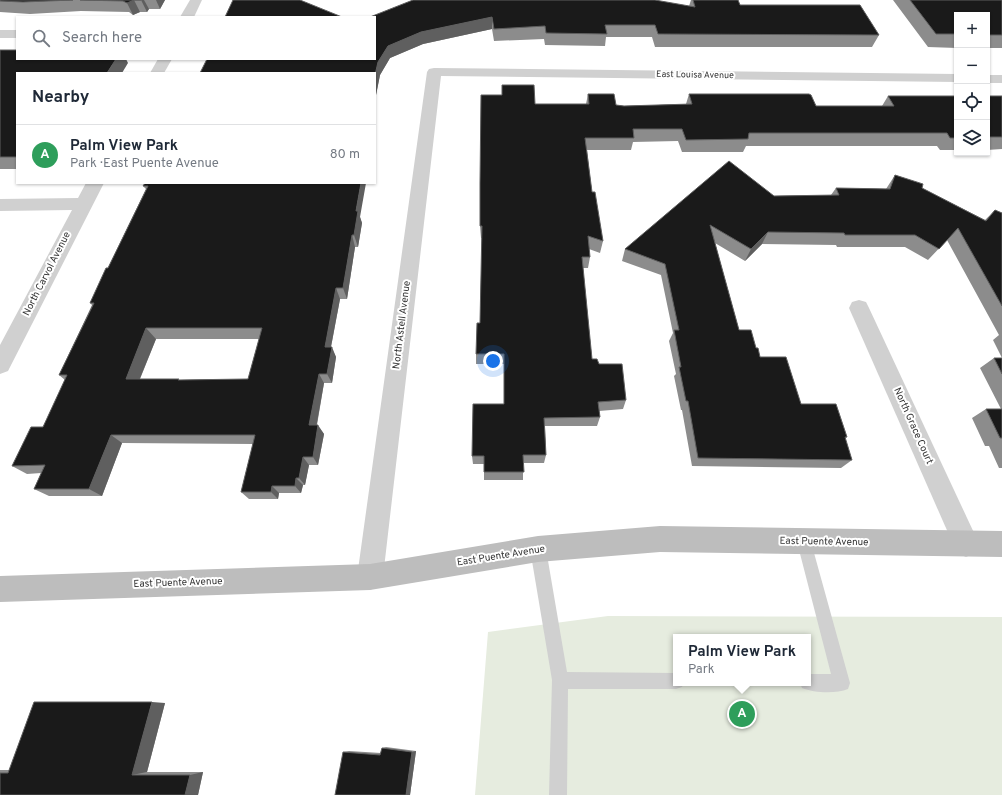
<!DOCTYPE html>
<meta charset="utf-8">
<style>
body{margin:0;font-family:Overpass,sans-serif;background:#f6f6f7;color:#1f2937}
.controls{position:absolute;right:12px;top:12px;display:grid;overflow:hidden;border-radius:0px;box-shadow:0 1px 3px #0004}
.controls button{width:36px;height:36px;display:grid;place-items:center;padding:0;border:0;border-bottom:1px solid #e0e1e3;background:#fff;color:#1f2937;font:20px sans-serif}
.you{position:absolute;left:493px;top:361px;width:14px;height:14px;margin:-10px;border:3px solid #fff;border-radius:50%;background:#1a73e8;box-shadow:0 0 0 6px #1a73e833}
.badge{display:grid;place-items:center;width:26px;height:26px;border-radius:50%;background:#db2777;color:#fff;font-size:13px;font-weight:700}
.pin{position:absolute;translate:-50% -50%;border:2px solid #fff;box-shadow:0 1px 4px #0006}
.popup{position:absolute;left:673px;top:634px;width:138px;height:52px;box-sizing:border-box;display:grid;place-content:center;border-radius:0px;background:#fff;filter:drop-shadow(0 1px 3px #0005);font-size:13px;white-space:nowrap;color:#747a83}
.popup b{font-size:15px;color:#1f2937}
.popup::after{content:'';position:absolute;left:50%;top:100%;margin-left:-8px;border:8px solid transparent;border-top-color:#fff}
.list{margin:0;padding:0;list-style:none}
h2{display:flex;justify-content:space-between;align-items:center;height:52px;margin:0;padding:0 16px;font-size:17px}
h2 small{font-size:13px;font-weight:400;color:#747a83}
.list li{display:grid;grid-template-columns:26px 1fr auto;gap:12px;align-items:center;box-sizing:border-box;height:60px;padding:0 16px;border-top:1px solid #e0e1e3}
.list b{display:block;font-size:15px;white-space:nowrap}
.list p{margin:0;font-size:13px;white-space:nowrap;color:#747a83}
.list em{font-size:13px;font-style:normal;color:#747a83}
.icon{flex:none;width:22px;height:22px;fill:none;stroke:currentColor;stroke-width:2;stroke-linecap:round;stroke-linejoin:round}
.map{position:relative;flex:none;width:1002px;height:795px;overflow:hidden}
.search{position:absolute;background:#fff;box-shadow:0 1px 3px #0004;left:16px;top:16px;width:360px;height:44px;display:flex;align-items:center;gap:10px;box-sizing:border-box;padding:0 14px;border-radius:0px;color:#747a83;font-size:15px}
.panel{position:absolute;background:#fff;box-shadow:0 1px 3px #0004;left:16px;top:72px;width:360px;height:112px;border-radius:0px}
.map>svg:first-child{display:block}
</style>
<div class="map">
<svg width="1002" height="795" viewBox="0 0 1002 795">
<rect width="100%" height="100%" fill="#fff"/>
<!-- green -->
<path fill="#e6ecdf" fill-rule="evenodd" d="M608,616L1002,617V795H475L488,632ZM676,637H808V683H676Z"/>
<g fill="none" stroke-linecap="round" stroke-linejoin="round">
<!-- service -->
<g fill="#d0d0d0" fill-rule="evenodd">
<path d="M804,535L809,537L811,542L850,683L848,689C836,694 814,693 802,688L800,683H808V674H831L797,542L799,537Z"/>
<path d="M538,541L543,544L546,549L567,672L676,673V683H684L682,687L676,689H568L567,795H549L552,680L530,549L533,544Z"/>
</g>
<!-- minor -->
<g fill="#d0d0d0" fill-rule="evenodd">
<path d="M190,0H202L194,17H180Z"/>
<rect x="0" y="30" width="17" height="8"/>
<path d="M158,59H172L164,73H150Z"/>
<path d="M434,68L957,74V82L441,76L383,577L379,586L370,590L361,586L357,577L427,72L429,69Z"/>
<rect x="987" y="75" width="15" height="8"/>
<path d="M86,183H104L8,371L0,374V345L72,210L0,211V199L78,198Z"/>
<path d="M859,300L866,302L869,308L975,535L979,544L975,553L966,557L957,553L849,308L852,302Z"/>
</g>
<!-- secondary -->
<path fill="#bdbdbd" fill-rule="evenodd" d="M660,526L1002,531V557L660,552L538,562L370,590L0,602V576L370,564L538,536Z"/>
</g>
<!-- wall -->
<g fill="#8c8c8c" fill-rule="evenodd">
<path d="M0,0H165L160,9H149L147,12H140L133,15L129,12L81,11L30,14L0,12Z"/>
<path d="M691,0H738L740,5L879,35L872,47H655L652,37H606L605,46L545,45L544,39L494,41L492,29L423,44L390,58L380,75L375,100V17L689,6Z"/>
<path d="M893,0H1002V48H987V15H957V48L928,47Z"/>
<path d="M0,50L128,63L17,73V169H0Z"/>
<path d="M588,94L616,105L624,106L686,104L689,94L816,106H882L888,96H957V150H940L937,146H746L743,152H682L678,141L633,142L631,150H587L592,192L603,241L600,253L589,249L590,257L588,268H583L592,359L599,364L626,400L623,409L599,411L600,417L597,426H545L546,455L544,463H523V480H484V464H473L472,456L504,404V364H476V354L480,323L482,238H481L480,226L535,104H586Z"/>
<path d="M987,96H1002V149L987,150Z"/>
<path d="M895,175L985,220L995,210L1002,213V358L993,340L999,335L947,240L928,260L905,247H837L836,245L762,244L745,261L715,243L739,330L756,348L760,357L801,404L847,437L845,439L852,460L841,468L692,466L682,410H681L674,376L676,374L669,341L673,333L661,275L622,261L625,249L774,196L831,195L836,188L886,189Z"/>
<path d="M145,183L360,217L362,223L358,247H355L347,299H340L331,347L336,357L332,383H324L317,425L324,434L318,465H309L305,485H303L301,493H279L278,499H249L241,492L253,444L122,443L102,496H49L34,489L41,473L27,474L12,466L43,427L65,380L59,375L92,305L90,303L108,268L146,189L143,186ZM156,339H259L248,379L180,380L140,379Z"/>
<path d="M994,358H1002V468H999L989,446H985L972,418L986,409H1001L980,368Z"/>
<path d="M165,703L147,772H203L198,795H0V770H9Z"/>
<path d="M386,747L416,751L410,795L343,752L349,751L381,753L382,748Z"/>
</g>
<!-- shaded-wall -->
<g fill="#5f5f5f">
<path d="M134,0L140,12L133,15L127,3Z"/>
<path d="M141,0H144L149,9L147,12Z"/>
<path d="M156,0H165L160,9Z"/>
<path d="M492,17V29L423,44L390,58L380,75L375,100V75L378,62L388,46L421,32Z"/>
<path d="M116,59H126L128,63L122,73H107Z"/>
<path d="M361,183H366L360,217L362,223L358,247L354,235L356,211Z"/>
<path d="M768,232L762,244L745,261L751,249Z"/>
<path d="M352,235L355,247L347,299L343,288Z"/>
<path d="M336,288L340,299L329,357L325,347Z"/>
<path d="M146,328L156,339L136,388L126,379Z"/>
<path d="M332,347L336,357L332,383L327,374Z"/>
<path d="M319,374L324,383L315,434L309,425Z"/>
<path d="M318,425L324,434L318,465L313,457Z"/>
<path d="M111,435L122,443L102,496L89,489Z"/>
<path d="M303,457L309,465L305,485L299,478Z"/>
<path d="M296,478L303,485L301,493L295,486Z"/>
<path d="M272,486L279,493L278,499L271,492Z"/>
<path d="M152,702L165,703L147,772L132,775Z"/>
<path d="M416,751L410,795H406L412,752Z"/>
<path d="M203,772L198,795H185L190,775Z"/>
</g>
<!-- building -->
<g fill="#1a1a1a" stroke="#5f5f5f" fill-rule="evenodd">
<path d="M0,0H73L23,2L0,1Z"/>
<path d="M80,0H141H134L127,3L123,1Z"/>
<path d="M233,0H300L342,17H225Z"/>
<path d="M413,0H655L695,7L693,0H738L740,5H860L879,35L658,34L655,25H605L607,34L546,33L545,26L494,29L492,17L421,32L388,46L378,62L375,75V73H200L207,59H375V17H370Z"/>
<path d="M910,0H1002V35H987V15H957V34H936Z"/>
<path d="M0,50H17V59H116L107,73H17V157H0Z"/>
<path d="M502,85H534L535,104H589L588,94H614L616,105L624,106L692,104L689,94H809L811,95L816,106H894L888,96H957V138H950L947,133H749L748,139L686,140L682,129H633L634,138H585L592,192H595L603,241L588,236L590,257H582L592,359H597L599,364H622L626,400L598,402L600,417L544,418L546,455H523L524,472H484V456H472L473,404H504V354H476L477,323H480L482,226H480V183L481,95H502Z"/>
<rect x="987" y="96" width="15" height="41"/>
<path d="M729,161L774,196L839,195L836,188L890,189L895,175L923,184L922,188L986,221L995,210L1002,213V306L958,228L939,249L915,235H845L844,233L768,232L751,249L710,225L739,330H751L756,348H758L760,357H786L801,404H836L847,437H845L852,460L698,458L688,401H686L679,367H681L674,330H679L665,264L625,249Z"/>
<path d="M145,183H361L356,211H358L354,235H352L343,288H336L325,347H332L327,374H319L309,425H318L313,457H303L299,478H296L295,486H272L271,492H241L255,435H111L89,489H34L45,465L12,466L31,427H43L67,375H59L94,303H90L106,268H108L148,186H143ZM146,328H262L248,379L178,380L179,379H126Z"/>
<path d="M994,358H1002V374Z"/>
<path d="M986,409H1002V438H1000Z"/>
<path d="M34,702H152L132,775H190L185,795H0V773H8Z"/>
<path d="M382,748L412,752L406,795H335L343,752L380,755Z"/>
</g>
<g text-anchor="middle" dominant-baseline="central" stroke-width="4" stroke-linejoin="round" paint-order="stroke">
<!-- far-street labels -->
<g font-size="9" fill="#333" stroke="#fff">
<text transform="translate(695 75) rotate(1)">East Louisa Avenue</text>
</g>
<!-- street labels -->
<g font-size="10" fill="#333" stroke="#fff">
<text transform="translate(47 274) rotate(-63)">North Carvol Avenue</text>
<text transform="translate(402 325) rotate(-83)">North Astell Avenue</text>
<text transform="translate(913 426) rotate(66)">North Grace Court</text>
<text transform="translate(824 542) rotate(1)">East Puente Avenue</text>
<text transform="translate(501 556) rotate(-9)">East Puente Avenue</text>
<text transform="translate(178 583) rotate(-2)">East Puente Avenue</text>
</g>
</g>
</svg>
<div class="controls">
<button>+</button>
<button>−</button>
<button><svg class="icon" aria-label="locate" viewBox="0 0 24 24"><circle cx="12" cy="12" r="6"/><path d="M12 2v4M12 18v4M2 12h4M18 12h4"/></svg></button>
<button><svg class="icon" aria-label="layers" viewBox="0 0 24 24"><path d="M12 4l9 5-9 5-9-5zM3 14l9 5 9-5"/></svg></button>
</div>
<div class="you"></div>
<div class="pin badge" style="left:742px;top:714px;background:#2e9e5b">A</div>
<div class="popup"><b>Palm View Park</b>Park</div>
<div class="search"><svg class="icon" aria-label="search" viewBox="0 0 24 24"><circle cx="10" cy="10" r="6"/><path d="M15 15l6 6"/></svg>Search here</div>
<section class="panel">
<h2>Nearby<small></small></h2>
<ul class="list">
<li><span class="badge" style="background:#2e9e5b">A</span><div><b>Palm View Park</b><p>Park · East Puente Avenue</p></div><em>80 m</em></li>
</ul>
</section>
</div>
